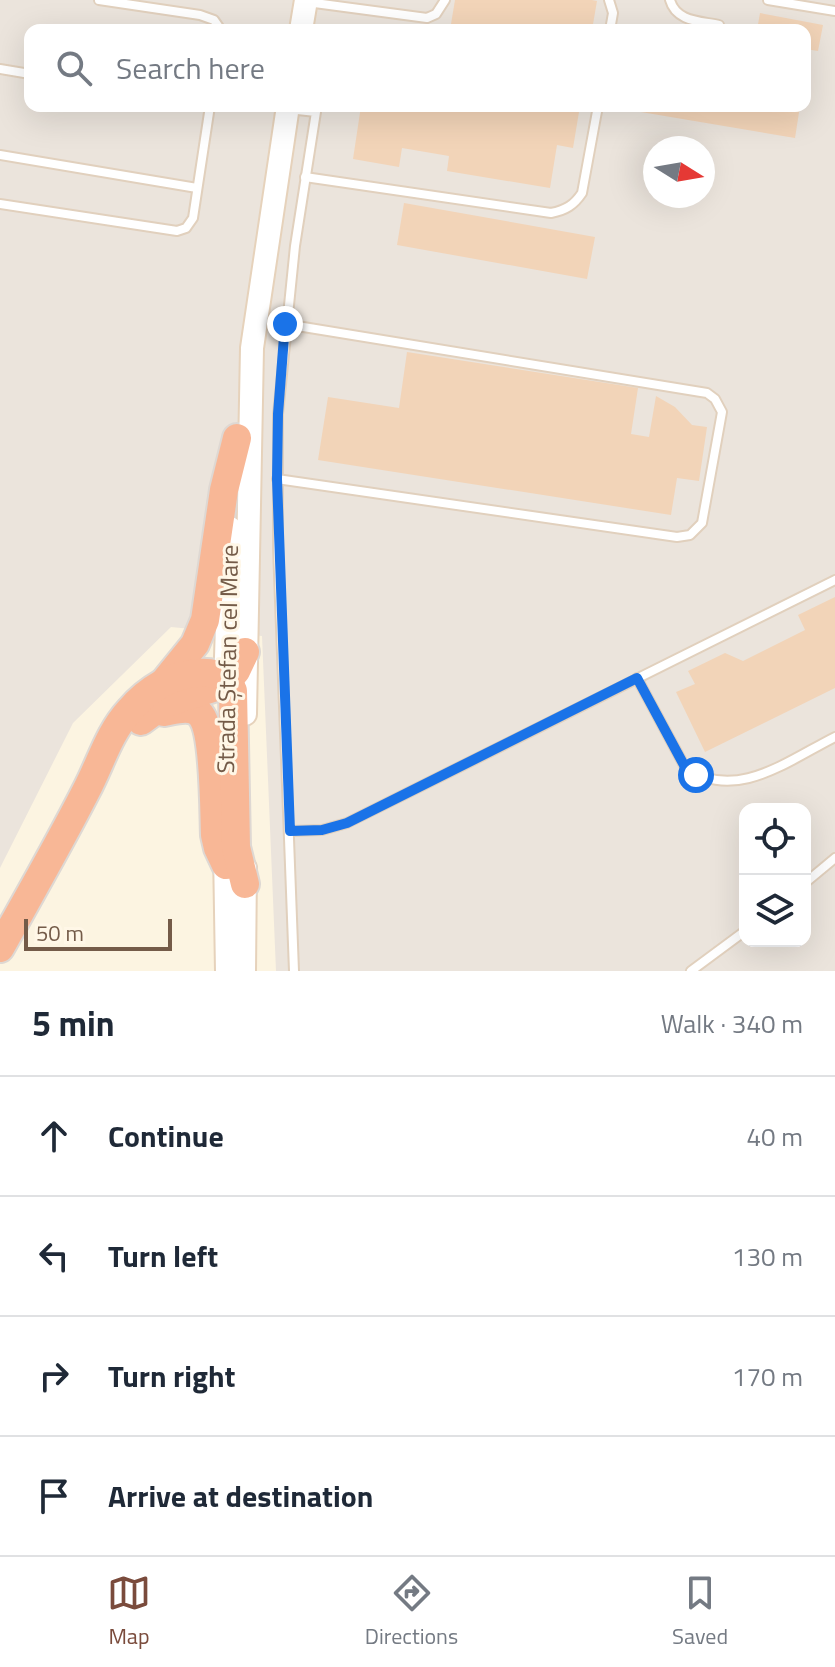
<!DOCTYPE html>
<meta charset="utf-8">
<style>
body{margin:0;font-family:"Titillium Web",sans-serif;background:#f2f2f3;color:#1f2937}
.controls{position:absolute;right:24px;bottom:24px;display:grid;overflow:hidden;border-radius:16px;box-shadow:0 8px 32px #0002}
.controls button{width:72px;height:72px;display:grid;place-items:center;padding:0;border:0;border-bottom:2px solid #e0e1e3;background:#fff;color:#1f2937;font:40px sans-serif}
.compass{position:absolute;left:643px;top:136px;width:72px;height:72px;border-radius:50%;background:#fff;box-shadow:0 8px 32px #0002;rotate:101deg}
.scale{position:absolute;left:24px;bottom:20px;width:148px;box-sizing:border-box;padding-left:8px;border:4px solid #745b48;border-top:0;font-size:22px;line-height:28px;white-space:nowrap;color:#745b48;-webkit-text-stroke:6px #fff7e7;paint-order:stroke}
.stop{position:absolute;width:24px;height:24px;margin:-18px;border:6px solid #1a73e8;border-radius:50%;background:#fff}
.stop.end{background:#1a73e8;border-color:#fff;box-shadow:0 2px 8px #0008}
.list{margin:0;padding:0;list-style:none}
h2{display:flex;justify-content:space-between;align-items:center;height:104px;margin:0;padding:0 32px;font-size:34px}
h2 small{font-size:26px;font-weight:400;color:#747a83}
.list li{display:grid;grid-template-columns:52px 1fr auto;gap:24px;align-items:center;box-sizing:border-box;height:120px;padding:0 32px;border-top:2px solid #e0e1e3}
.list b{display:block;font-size:30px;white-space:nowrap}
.list em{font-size:26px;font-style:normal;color:#747a83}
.icon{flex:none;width:44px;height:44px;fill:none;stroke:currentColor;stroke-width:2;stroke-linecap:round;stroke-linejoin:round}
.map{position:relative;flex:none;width:835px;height:971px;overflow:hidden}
.search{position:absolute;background:#fff;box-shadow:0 8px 32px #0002;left:24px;right:24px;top:24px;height:88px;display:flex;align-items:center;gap:20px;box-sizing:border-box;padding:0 28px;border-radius:16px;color:#747a83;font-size:30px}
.sheet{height:584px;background:#fff}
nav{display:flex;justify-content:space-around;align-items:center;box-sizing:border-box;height:112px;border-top:2px solid #e0e1e3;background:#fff;font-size:22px;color:#747a83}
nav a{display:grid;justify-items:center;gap:4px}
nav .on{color:#7a4b3c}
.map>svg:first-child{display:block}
</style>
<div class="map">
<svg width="835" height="971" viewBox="0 0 835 971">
<rect width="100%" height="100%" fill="#fcf4e1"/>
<!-- industrial -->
<path fill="#ebe4dc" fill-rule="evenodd" d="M0,0H835V971H276L262,636L171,627L73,723L0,868ZM30,30H805V106H30ZM655,148H703V196H655ZM745,809H805V941H745Z"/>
<!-- building -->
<g fill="#f2d4b8">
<path d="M455,0H592L597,1L592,30H450Z"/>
<path d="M760,13L823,25L818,51L805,49V30H757Z"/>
<path d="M361,106H580L573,148L557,145L550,188L447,171L449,156L402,148L399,167L353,159Z"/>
<path d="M636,106H800L795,138L635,111Z"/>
<path d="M404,203L595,237L587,279L397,245Z"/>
<path d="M407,352L638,388L631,434L649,437L656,396L675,407L692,425L707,427L699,481L677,478L671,515L318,460L328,397L399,408Z"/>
<path d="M835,597V688L705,752L676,692L695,684L688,671L725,653L743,661L805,630L798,615Z"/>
</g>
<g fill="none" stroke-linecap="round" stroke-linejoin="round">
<defs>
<g id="lane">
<path d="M99,0L200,15L214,20L221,30"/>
<path d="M609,0L613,13L610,30"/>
<path d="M670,0C676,22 701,21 719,25"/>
<path d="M768,0L835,11"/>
<path d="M307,2L427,18L436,14L445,0"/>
<path d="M0,69L30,74"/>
<path d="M288,109L316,112L295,246L278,414V548L294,971"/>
<path d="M0,155L197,188"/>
<path d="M305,177L551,213C566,210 574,205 582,193L598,106"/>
<path d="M0,204L177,231L186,228L193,218L210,106"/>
<path d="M277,479L677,537L690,535L702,523L722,412L715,399L707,393L285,324"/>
<path d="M637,678L685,767C735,803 789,760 835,737"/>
<path d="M290,831L322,830L347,823L835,580"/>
<path d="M805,883L835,858"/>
<path d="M691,971L745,931"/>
</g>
<g id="secondary">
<path d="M301,30L306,0"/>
<path d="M225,689L230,528"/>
<path d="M245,714L252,348L288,106"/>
<path d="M225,851L227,971"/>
<path d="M244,971L245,868"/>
</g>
<g id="highway">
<path d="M165,681L195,644L205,620L224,490L237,438"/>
<path d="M164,712C175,710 189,705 199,713C215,728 214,811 215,835L218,848L226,865"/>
<path d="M141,721L164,704L225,684L236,671L245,652"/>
<path d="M0,948C29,896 59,844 86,791C101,763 108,734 130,710C147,690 172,674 199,673C215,672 227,675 233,691L236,847L245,884"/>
</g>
</defs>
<!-- lane casing -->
<use href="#lane" stroke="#e1d0bd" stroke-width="12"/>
<!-- secondary casing -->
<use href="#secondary" stroke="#e6d2bb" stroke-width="26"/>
<!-- highway casing -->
<use href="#highway" stroke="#ded8d3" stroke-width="32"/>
<!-- lane -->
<use href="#lane" stroke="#fff" stroke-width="8"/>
<!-- secondary -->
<use href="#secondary" stroke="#fff" stroke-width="22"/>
<!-- highway -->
<use href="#highway" stroke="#f8b796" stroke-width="28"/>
</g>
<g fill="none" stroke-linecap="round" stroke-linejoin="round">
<!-- route -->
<path stroke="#1a73e8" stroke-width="10" d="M285,324L278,414L277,479L290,831L322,830L347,823L637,678L685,767L696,775"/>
</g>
<g text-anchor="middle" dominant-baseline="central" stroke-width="6" stroke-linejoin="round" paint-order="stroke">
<!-- street labels -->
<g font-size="24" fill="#745b48" stroke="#fff7e7">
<text transform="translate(227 659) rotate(-89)">Strada Ștefan cel Mare</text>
</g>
</g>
</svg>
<div class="controls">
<button><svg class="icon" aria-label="locate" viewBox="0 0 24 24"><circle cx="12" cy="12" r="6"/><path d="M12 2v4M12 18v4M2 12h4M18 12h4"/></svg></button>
<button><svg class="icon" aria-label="layers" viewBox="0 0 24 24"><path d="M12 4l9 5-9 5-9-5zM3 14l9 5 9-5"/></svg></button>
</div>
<svg class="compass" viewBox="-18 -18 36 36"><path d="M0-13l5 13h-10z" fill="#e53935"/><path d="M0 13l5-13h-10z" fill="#747a83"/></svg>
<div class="scale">50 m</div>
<div class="stop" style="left:696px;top:775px"></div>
<div class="stop end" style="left:285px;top:324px"></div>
<div class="search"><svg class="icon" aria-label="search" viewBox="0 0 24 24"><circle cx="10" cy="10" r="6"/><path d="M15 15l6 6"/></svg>Search here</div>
</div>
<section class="sheet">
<h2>5 min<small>Walk · 340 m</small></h2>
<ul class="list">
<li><svg class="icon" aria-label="ahead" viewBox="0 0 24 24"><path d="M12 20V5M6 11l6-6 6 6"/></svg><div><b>Continue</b></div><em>40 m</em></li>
<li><svg class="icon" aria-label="left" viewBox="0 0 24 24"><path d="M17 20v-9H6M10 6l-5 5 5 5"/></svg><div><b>Turn left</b></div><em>130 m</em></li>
<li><svg class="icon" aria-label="right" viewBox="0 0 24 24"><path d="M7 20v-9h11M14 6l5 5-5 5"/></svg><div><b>Turn right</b></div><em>170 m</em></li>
<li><svg class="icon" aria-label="arrive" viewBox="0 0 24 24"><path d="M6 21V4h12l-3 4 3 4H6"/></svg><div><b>Arrive at destination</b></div></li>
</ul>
</section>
<nav>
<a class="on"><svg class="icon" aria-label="map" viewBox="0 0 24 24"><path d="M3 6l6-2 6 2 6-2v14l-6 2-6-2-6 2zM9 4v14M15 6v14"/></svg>Map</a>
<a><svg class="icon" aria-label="directions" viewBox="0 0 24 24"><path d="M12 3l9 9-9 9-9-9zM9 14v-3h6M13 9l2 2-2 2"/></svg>Directions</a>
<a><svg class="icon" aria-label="saved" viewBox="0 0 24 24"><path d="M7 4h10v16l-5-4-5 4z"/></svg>Saved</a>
</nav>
